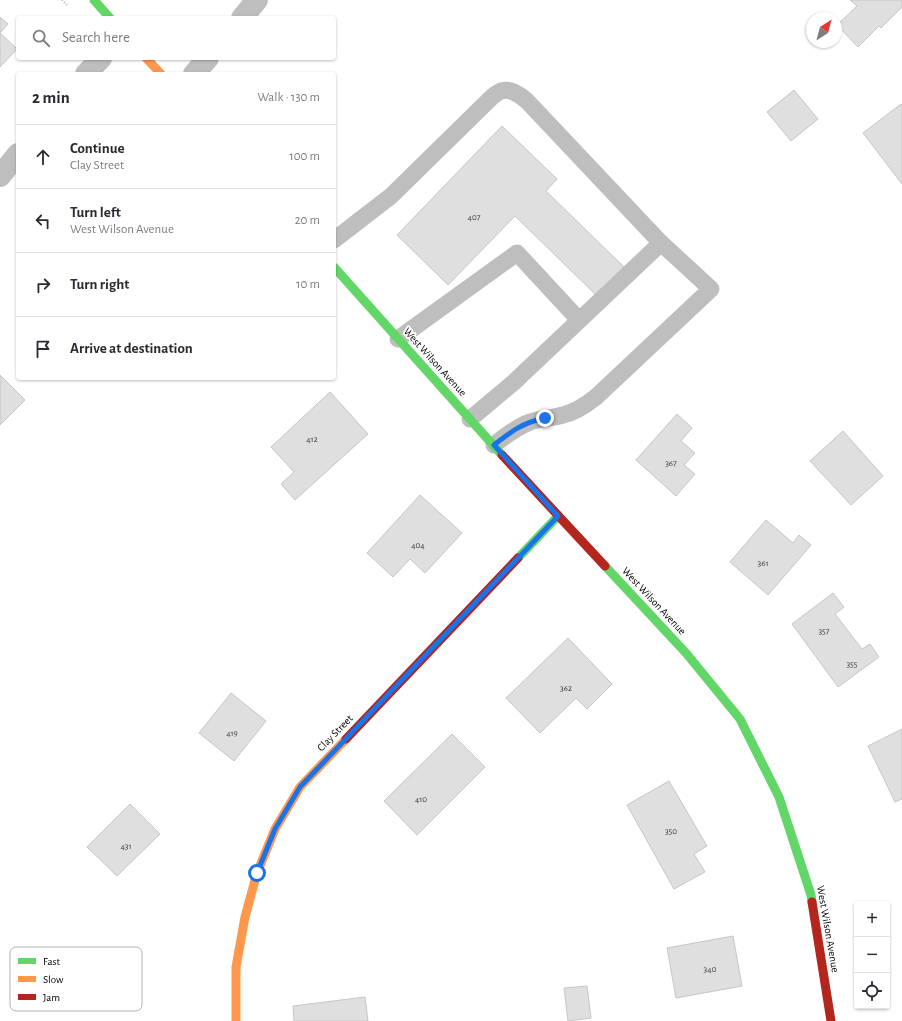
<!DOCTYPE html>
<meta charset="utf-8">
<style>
body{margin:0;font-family:"Alegreya Sans",sans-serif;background:#f2f2f3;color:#2b2b33}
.controls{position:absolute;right:12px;bottom:12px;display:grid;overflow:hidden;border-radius:4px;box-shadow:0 1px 3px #0004}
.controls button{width:36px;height:36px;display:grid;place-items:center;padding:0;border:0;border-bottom:1px solid #e1e1e2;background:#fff;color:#2b2b33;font:20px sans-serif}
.compass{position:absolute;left:806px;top:12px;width:36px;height:36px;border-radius:50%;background:#fff;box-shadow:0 1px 3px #0004;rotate:36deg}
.stop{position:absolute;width:12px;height:12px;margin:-9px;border:3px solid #1a73e8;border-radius:50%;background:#fff}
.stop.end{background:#1a73e8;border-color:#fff;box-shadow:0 1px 4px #0008}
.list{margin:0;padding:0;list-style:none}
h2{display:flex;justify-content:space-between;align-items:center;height:52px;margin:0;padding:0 16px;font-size:17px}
h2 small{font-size:13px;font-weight:400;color:#7c7c81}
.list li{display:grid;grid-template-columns:26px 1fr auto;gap:12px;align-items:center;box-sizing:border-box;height:64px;padding:0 16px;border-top:1px solid #e1e1e2}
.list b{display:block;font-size:15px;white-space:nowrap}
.list p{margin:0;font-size:13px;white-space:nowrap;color:#7c7c81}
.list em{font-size:13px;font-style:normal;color:#7c7c81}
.icon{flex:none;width:22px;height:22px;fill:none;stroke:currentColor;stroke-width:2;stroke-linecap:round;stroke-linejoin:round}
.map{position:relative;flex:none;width:902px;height:1021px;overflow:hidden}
.search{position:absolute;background:#fff;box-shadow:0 1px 3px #0004;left:16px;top:16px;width:320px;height:44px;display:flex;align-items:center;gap:10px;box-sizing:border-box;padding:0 14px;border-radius:4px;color:#7c7c81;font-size:15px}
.panel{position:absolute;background:#fff;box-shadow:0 1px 3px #0004;left:16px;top:72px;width:320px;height:308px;border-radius:4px}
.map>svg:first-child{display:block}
</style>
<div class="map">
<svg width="902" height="1021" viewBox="0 0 902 1021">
<rect width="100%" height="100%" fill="#fff"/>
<!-- building -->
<g fill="#dfdfdf" stroke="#c6c6c6">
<path d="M850,0H902V7L881,28L879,26L858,47L837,25L857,6Z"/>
<path d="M0,17L8,24L0,33L17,49L0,67Z"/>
<path d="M794,90L818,119L791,141L767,112Z"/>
<path d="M901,104L902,105V184L863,133Z"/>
<path d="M502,126L557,179L546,191L624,267L596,295L515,216L448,285L397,235Z"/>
<path d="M0,375L25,400L0,425Z"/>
<path d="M330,392L368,434L295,500L281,484L294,472L271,447Z"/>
<path d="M677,414L692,428L681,441L695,453L684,465L695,474L676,496L636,460Z"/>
<path d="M843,431L883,476L851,505L810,461Z"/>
<path d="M420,495L462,533L425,573L410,559L393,577L367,553Z"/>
<path d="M766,520L793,543L799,535L811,545L768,595L730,562Z"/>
<path d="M833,593L844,607L835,614L862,649L870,644L879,657L838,687L792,624Z"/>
<path d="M568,638L612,684L587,709L576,698L540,733L506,698Z"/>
<path d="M231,693L266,721L234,761L199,733Z"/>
<path d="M902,729V799L895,802L868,746Z"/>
<path d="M452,734L485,767L417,835L384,801Z"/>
<path d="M669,781L707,846L694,854L705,872L674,889L627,805Z"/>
<path d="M130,804L160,834L117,876L87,847Z"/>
<path d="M733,936L742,986L676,998L667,948Z"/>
<path d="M587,986L591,1018L568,1021L564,988Z"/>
<path d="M365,997L368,1021H294L293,1006Z"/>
</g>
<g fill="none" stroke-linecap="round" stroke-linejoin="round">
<!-- path -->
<path stroke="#b9b9b9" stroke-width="2.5" stroke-dasharray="1 2" stroke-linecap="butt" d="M62,0L67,5"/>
<!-- lane -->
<g stroke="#bebebe" stroke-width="17">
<path d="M334,240L391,196L493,96C495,95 498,92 501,91C511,88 520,95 527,101L661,243L513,383L470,419"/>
<path d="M398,339L517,253L579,320"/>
<path d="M494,445C505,436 517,427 530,422C541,418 553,418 563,415C576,412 586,405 596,397L711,289L661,243"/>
</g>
<!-- street -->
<g stroke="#bebebe" stroke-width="22">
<path d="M242,18L257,0"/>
<path d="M86,74L101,58"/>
<path d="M194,74L208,58"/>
<path d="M0,176L18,154"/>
</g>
<!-- fast -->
<g stroke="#63d668" stroke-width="9">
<path d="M94,0L110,18"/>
<path d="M334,267L502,455"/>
<path d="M518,558L558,516"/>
<path d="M605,566L686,653L740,719L779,797L811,895L812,902"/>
</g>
<!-- slow -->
<g stroke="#ff974d" stroke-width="9">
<path d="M146,58L161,74"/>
<path d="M236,1021V967L245,917L257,873L275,829L300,787L346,739"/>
</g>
<!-- jam -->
<g stroke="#b3261e" stroke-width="9">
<path d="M502,455L605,566"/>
<path d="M346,739L518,558"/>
<path d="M812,902L831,1021"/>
</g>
</g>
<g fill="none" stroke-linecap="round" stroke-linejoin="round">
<!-- route -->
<path stroke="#1a73e8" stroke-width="5" d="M257,873L275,829L300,787L558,516L494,445C512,431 522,423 545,418"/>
</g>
<g text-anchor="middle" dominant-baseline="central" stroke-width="3.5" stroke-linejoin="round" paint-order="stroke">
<!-- number labels -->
<g font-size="9" fill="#383838">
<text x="474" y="217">407</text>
<text x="312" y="439">412</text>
<text x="671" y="463">367</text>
<text x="418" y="545">404</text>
<text x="763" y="563">361</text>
<text x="824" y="631">357</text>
<text x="852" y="664">355</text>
<text x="566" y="688">362</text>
<text x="232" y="733">419</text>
<text x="421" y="799">410</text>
<text x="671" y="831">350</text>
<text x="126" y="846">431</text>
<text x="710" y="969">340</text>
</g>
<!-- street labels -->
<g font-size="11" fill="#000" stroke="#fff">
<text transform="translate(435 362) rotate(48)">West Wilson Avenue</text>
<text transform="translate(654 601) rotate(47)">West Wilson Avenue</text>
<text transform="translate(335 733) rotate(-46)">Clay Street</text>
<text transform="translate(828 929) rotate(80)">West Wilson Avenue</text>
</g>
</g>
<!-- legend -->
<rect x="10" y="947" width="132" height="64" rx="6" fill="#fff" stroke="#b2b2b2" stroke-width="1"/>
<rect x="18" y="958" width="18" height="6" fill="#63d668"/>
<rect x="18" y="976" width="18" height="6" fill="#ff974d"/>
<rect x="18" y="994" width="18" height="6" fill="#b3261e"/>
<g font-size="11" fill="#000">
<text x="43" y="965">Fast</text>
<text x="43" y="983">Slow</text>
<text x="43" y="1001">Jam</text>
</g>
</svg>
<div class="controls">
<button>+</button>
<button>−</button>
<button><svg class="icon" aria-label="locate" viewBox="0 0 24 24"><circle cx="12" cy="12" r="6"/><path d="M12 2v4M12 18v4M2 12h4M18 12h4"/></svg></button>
</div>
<svg class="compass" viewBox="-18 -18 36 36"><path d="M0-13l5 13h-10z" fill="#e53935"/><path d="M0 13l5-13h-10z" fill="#7c7c81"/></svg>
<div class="stop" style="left:257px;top:873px"></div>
<div class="stop end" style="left:545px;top:418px"></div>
<div class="search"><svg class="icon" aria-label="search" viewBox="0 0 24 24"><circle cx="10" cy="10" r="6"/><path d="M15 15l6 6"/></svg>Search here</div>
<section class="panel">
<h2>2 min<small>Walk · 130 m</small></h2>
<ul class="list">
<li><svg class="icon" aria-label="ahead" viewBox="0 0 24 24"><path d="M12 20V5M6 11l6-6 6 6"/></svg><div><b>Continue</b><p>Clay Street</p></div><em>100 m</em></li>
<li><svg class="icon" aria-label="left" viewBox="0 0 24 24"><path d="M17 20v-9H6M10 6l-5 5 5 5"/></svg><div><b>Turn left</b><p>West Wilson Avenue</p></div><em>20 m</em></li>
<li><svg class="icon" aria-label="right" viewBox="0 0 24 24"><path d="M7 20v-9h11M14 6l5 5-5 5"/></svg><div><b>Turn right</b></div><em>10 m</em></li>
<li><svg class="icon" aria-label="arrive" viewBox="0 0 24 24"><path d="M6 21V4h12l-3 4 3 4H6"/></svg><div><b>Arrive at destination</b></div></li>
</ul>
</section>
</div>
